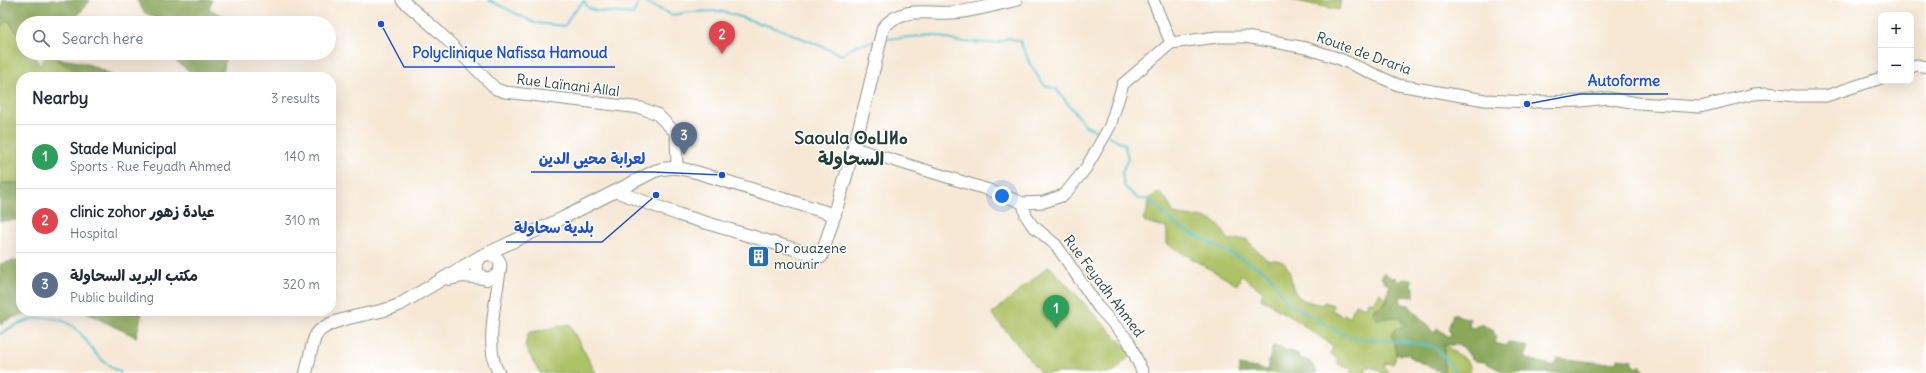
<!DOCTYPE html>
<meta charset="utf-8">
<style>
body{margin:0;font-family:Delius,"Playpen Sans Arabic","Noto Sans Tifinagh",sans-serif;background:#f2f2f3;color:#1f2937}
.controls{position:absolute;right:12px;top:12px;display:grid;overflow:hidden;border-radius:8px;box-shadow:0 4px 16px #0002}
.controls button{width:36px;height:36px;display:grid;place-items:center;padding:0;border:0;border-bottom:1px solid #e0e1e3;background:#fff;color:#1f2937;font:20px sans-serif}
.you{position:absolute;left:1002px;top:196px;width:14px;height:14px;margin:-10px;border:3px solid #fff;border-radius:50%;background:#1a73e8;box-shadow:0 0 0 6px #1a73e833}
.badge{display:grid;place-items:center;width:26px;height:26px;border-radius:50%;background:#b45309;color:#fff;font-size:13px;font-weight:700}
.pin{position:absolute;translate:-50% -33px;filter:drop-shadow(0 1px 2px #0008)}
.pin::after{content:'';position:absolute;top:21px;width:14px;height:12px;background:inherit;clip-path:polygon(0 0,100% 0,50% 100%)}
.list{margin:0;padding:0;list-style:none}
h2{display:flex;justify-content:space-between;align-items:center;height:52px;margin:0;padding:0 16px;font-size:17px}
h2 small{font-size:13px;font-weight:400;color:#747a83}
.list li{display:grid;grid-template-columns:26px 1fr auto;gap:12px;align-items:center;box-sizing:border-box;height:64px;padding:0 16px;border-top:1px solid #e0e1e3}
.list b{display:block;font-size:15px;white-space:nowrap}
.list p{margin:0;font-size:13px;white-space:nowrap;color:#747a83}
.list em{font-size:13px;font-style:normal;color:#747a83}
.icon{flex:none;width:22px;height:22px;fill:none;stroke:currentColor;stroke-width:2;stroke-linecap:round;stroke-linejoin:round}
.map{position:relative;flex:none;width:1926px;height:373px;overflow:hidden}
.search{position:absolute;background:#fff;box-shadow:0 4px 16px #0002;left:16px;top:16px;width:320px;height:44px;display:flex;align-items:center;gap:10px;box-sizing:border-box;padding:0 14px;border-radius:22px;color:#747a83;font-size:15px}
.panel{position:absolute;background:#fff;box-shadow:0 4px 16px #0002;left:16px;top:72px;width:320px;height:244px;border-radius:16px}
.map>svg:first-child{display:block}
</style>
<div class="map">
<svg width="1926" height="373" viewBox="0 0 1926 373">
<rect width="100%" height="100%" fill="#fff"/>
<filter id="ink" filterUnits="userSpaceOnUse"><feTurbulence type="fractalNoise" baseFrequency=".025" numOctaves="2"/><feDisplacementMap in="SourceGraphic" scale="8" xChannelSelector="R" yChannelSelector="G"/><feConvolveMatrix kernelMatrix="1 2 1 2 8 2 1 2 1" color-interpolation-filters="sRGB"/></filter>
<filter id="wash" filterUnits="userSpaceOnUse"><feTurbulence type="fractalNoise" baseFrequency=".012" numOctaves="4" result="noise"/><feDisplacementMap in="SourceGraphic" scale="16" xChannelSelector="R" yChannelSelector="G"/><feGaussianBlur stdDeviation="0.9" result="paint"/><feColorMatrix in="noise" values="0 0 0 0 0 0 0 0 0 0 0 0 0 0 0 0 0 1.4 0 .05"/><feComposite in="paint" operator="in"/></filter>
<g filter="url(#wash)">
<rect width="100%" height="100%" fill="#f6e8d5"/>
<!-- green -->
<g fill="#adc165" stroke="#667f4c">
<path d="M1292,0H1341L1339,10Z"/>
<path d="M8,19L23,41V53H31L40,65L49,53L85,77H21V183H0V27Z"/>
<path d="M1159,192L1166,199L1174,214C1187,218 1208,215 1217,224C1222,229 1225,235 1229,240L1246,239L1267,260C1270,261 1273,260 1276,260C1295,262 1288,286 1297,295C1303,302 1315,303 1323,305L1324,302L1333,305L1332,310L1342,316L1344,314L1350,318L1355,304L1365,308L1369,301L1373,303L1380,293L1386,299V302L1373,312L1376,319L1397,317L1403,323L1404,326L1398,328L1392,335C1394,346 1399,353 1393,364L1386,363L1384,367L1390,373H1381C1378,368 1373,367 1367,368L1365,373H1351V369L1338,364V359L1330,353L1333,348L1331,344L1294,319L1275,308V306L1261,299L1263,292L1241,275L1237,285L1167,244V230L1165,227L1145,222L1143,218L1147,212L1148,199Z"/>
<path d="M1049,266L1132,354L1113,373H1041L992,314Z"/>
<path d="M569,324L596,373H540L525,347L528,333Z"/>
<path d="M1444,344C1448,348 1468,361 1469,363C1470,365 1470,370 1471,373H1443L1444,370Z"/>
</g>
<!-- forest -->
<g fill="#8aa75a" stroke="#547247">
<path d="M3,0H90L72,23H23V41L8,20L0,27V11Z"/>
<path d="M137,0H212L209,9L229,18V23H165L144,12Z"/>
<path d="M172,53H226L223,77H191L192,73L176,61Z"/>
<path d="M56,59C80,61 94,64 114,77H85Z"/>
<path d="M0,183H21V311H49C33,312 13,314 0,325V264L21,259L20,220L0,221Z"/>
<path d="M1384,272L1391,278L1395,277L1398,282L1406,278L1412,280L1411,286L1414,287V297L1401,296L1400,300L1402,304L1409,305L1412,309L1434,333L1437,328L1449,337L1451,333L1448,330L1453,314L1470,319L1469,327L1476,328L1479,324L1484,325V326L1494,331V334L1497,337L1495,343L1506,346L1508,342L1528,347L1524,358L1554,366L1557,358L1602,363L1617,362L1618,358L1632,360V364L1638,368L1640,365L1646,373H1506L1484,362L1476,361L1471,358L1464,348L1459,345H1444V370L1443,373L1411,358L1407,354L1397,355L1392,335L1395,329L1404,326L1401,319C1392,314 1386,320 1377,319L1374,310L1386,302L1389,286L1381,278Z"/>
<path d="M82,311H133L142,313L136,337Z"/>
<path d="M1273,346L1299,354L1298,357L1310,362L1318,373H1239V365L1267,370Z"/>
</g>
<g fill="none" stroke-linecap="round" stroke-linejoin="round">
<!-- stream -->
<g stroke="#56c2d1" stroke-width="2">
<path d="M489,0L535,23L565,26L571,15L584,1L588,8L597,11L633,14L640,0L672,15L691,12L721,11L785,31L842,55L856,45L877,41"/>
<path d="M885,39L934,35L958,42L998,43L1008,38L1020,41L1030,64L1044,85L1056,89L1086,126L1101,133"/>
<path d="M1109,136L1124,144L1128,158L1122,172L1124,186L1138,199H1148L1173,222L1185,230L1261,269L1268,273L1288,303L1341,333L1352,338L1409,342L1434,347L1444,356L1456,373"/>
<path d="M0,334C24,318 56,308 79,332C87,340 92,351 100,358C106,364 114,369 121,373"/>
</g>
</g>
</g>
<g filter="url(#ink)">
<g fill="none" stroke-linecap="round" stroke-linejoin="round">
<defs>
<g id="secondary">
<path d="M402,0L439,32L496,89L505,92L641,108L657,114L676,133L677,167"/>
<path d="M1153,0L1171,43"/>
<path d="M1911,67L1917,65L1926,67"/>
<path d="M854,148L989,190L1023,203L1044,202L1064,195L1086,168L1110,126L1123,84L1171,43L1217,37H1246L1306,48L1340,59L1398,85L1485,100L1533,102L1581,101L1608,98L1637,103L1700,107L1754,94L1767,93L1795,96H1826L1881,78"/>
<path d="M1023,203L1026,216L1032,225L1056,245L1099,308L1128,340L1143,373"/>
<path d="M499,373C484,351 496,298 500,272"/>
</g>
<g id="primary">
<path d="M618,192L680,215L821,257C846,182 866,106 883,28C904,3 932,16 959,12C978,10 997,4 1016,0"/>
<path d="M484,255L563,218L655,171C672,166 679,168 696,172L835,215"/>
<path d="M449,279L463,276L484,278"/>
<path d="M306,373C309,361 311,348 315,337C324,317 375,315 394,307L399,305L481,256L487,254L495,256C502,262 502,269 496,276L486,279L478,274L476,265L481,256"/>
</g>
</defs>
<!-- secondary casing -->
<use href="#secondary" stroke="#8a9284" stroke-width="13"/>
<!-- primary casing -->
<use href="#primary" stroke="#8a9284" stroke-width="14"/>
<!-- secondary -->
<use href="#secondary" stroke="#fff" stroke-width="11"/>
<!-- primary -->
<use href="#primary" stroke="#fff" stroke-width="12"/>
</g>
</g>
<!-- icons -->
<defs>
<symbol id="building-square" viewBox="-11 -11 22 22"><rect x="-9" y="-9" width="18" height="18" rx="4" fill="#1f6fb2" stroke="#fff"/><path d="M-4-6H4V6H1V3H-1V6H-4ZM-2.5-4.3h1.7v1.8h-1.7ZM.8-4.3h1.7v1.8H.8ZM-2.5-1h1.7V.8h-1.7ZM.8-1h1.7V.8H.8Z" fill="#fff"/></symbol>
</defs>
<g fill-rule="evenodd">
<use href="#building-square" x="746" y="244" width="25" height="25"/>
</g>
<g text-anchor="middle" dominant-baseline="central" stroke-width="3" stroke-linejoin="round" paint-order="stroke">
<!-- street labels -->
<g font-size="14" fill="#1f3d34" stroke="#fff">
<text transform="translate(1364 53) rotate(20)">Route de Draria</text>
<text transform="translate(568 85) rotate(7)">Rue Laïnani Allal</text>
<text transform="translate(1104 286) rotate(53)">Rue Feyadh Ahmed</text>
</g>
<!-- poi labels -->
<g font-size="14" fill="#1f3d34" stroke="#fff" text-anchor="start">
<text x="774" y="248">Dr ouazene<tspan x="774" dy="16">mounir</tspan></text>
</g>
<!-- district labels -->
<g font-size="18" font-weight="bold" fill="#1f3d34" stroke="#fff">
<text x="851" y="137">Saoula ⵙⴰⵡⵍⴰ<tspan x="851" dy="21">السحاولة</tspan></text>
</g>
</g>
<!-- callouts -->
<path fill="none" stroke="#1d4ed8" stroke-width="1.5" d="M381 24L404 67H615M1527 104L1580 94H1668M722 175L653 172H531M656 195L602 242H506"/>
<g fill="#1d4ed8" stroke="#fff" stroke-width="1.5">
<circle cx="381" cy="24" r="4"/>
<circle cx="1527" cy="104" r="4"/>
<circle cx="722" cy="175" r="4"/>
<circle cx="656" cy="195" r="4"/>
</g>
<g font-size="15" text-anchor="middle" font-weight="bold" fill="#1d4ed8" stroke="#fff" stroke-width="3" stroke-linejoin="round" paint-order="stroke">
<text x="510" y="58">Polyclinique Nafissa Hamoud</text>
<text x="1624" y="86">Autoforme</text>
<text x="592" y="164">لعرابة محيى الدين</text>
<text x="554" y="233">بلدية سحاولة</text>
</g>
</svg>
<div class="controls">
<button>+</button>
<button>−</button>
</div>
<div class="you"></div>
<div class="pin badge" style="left:1056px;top:328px;background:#2e9e5b">1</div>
<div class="pin badge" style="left:722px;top:54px;background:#e0444e">2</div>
<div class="pin badge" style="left:684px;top:155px;background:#5c6f8a">3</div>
<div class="search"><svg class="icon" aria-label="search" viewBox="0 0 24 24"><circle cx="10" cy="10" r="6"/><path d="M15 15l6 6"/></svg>Search here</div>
<section class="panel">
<h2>Nearby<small>3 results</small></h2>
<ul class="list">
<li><span class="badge" style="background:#2e9e5b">1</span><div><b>Stade Municipal</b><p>Sports · Rue Feyadh Ahmed</p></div><em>140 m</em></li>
<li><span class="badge" style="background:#e0444e">2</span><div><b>clinic zohor عيادة زهور</b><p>Hospital</p></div><em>310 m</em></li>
<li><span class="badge" style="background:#5c6f8a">3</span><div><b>مكتب البريد السحاولة</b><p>Public building</p></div><em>320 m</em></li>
</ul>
</section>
</div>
